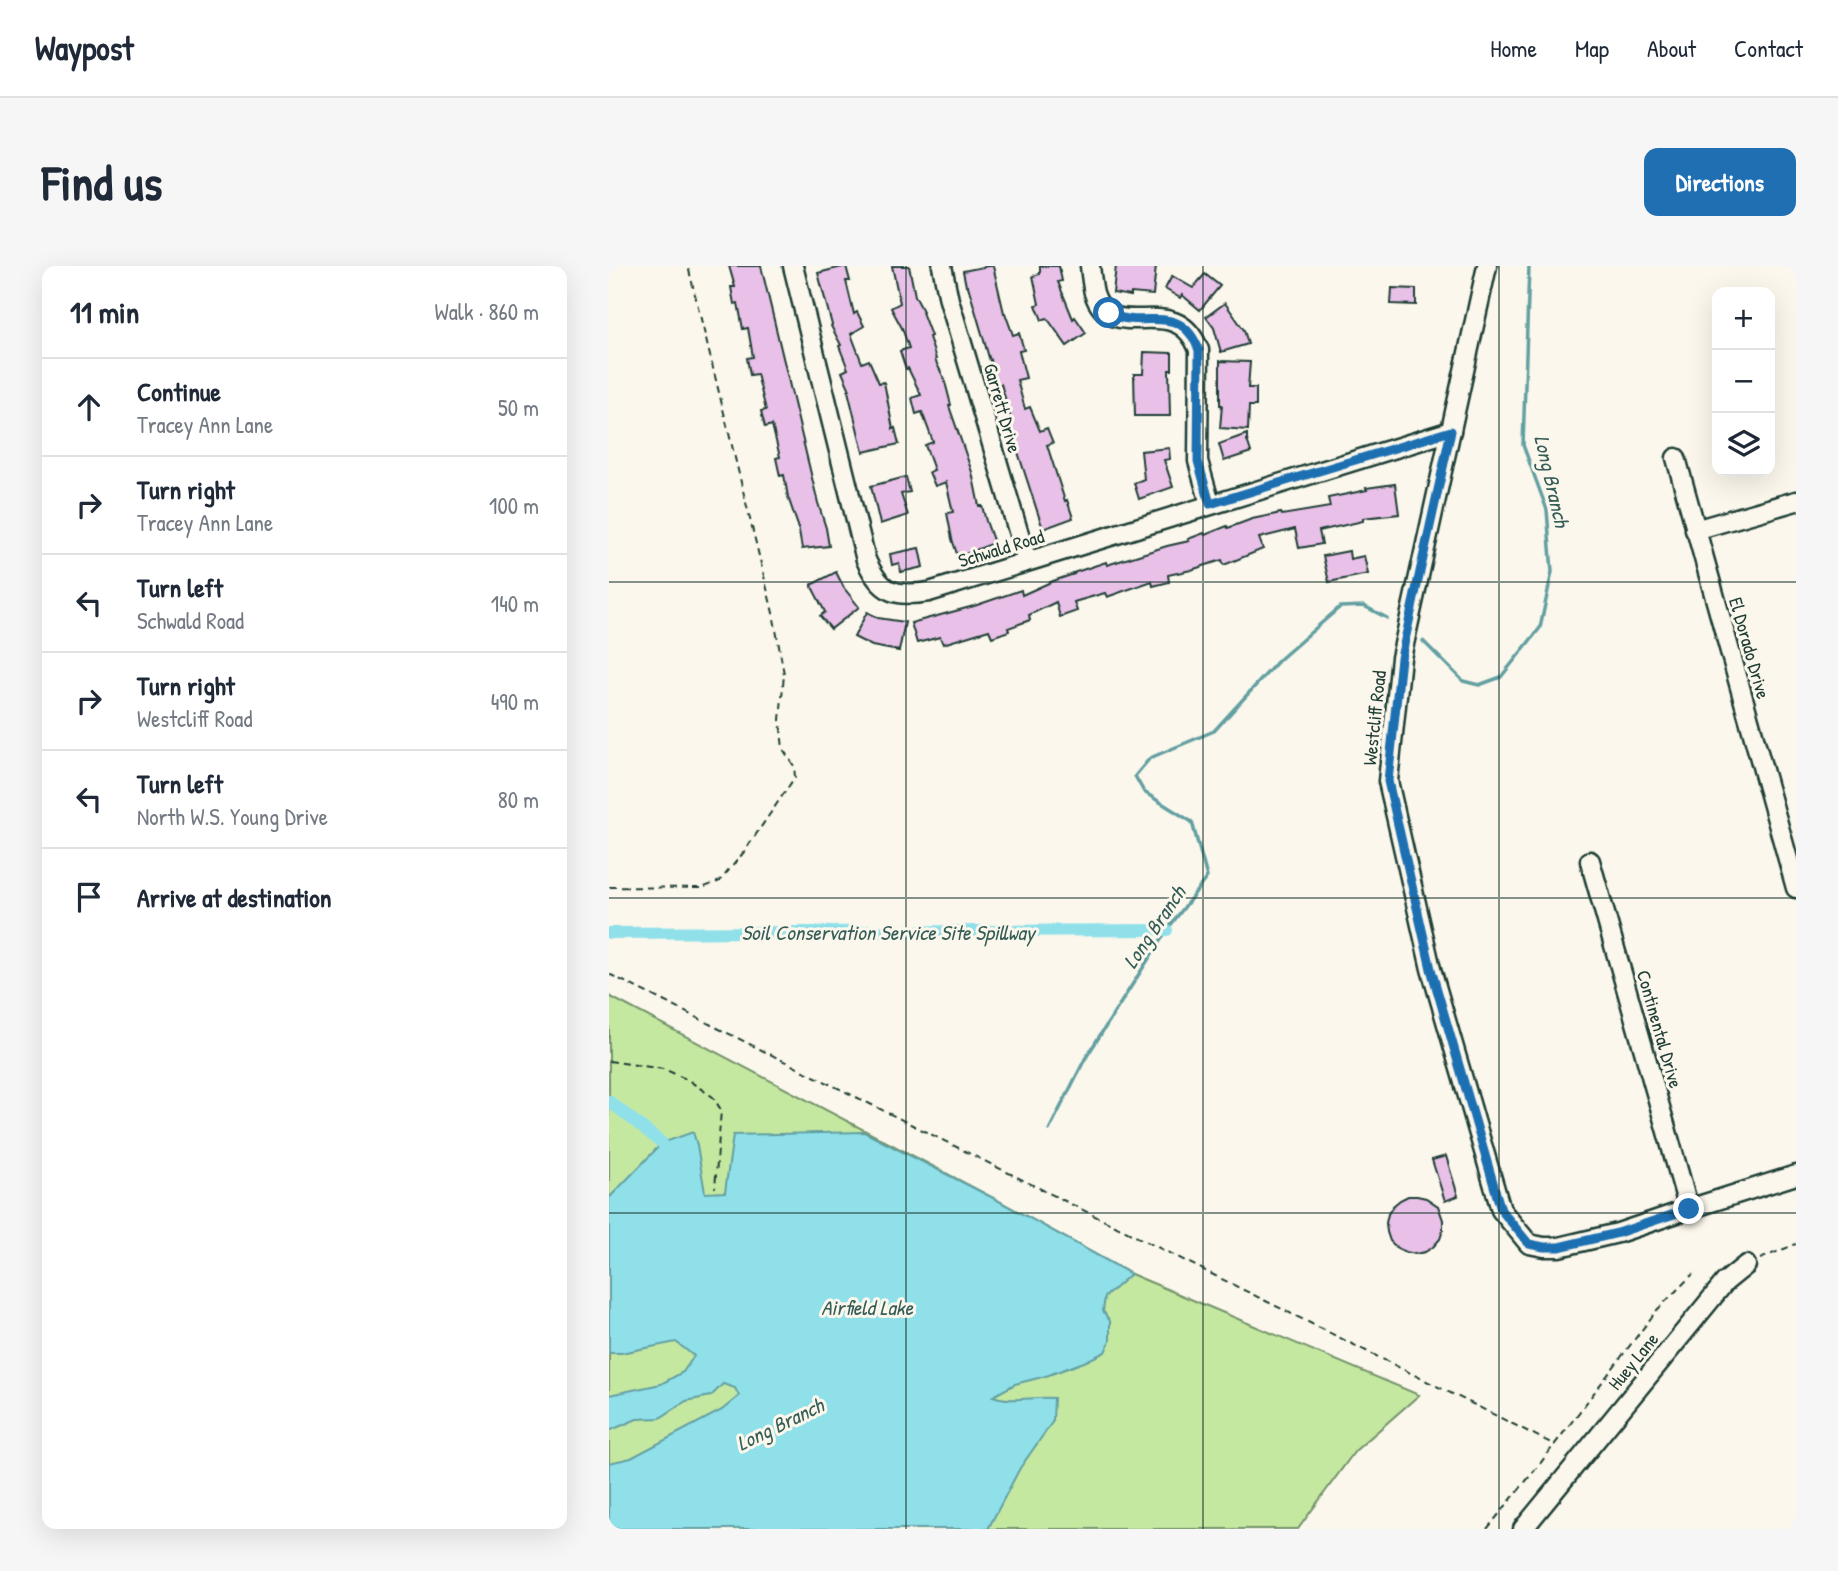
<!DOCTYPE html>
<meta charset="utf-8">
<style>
body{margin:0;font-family:"Patrick Hand",sans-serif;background:#f6f6f7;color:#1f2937}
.controls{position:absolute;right:21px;top:21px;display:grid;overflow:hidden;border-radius:14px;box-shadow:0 7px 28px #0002}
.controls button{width:63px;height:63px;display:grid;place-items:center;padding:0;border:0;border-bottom:2px solid #e0e1e3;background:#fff;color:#1f2937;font:35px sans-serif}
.stop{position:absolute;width:21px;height:21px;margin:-16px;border:5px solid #1f6fb2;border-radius:50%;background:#fff}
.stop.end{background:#1f6fb2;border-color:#fff;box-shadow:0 2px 7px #0008}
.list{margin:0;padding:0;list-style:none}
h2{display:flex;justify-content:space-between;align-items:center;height:91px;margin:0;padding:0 28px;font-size:30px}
h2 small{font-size:23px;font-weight:400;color:#747a83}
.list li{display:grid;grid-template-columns:46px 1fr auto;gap:21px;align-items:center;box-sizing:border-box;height:98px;padding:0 28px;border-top:2px solid #e0e1e3}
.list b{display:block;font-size:26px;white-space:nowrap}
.list p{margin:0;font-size:23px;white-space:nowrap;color:#747a83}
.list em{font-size:23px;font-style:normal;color:#747a83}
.icon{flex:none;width:38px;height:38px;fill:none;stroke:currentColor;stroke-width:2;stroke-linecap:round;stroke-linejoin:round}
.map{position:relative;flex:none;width:1187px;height:1263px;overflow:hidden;border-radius:14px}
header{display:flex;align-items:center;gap:42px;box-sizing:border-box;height:98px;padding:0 35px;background:#fff;border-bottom:2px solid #e0e1e3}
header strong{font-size:33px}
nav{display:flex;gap:38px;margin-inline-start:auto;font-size:24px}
.intro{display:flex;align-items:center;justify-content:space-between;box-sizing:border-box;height:168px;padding:0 42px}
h1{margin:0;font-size:49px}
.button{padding:18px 32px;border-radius:14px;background:#1f6fb2;color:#fff;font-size:24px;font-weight:700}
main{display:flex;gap:42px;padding:0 42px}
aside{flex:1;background:#fff;border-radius:14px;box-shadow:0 7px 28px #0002}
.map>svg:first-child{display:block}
</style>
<header>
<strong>Waypost</strong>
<nav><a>Home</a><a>Map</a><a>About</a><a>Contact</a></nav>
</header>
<div class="intro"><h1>Find us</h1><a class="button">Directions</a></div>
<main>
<aside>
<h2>11 min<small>Walk · 860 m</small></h2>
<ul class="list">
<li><svg class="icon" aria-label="ahead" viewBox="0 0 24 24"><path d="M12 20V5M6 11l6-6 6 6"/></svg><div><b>Continue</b><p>Tracey Ann Lane</p></div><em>50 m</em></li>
<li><svg class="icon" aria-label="right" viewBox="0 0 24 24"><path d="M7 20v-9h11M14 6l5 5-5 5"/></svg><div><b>Turn right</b><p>Tracey Ann Lane</p></div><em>100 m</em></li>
<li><svg class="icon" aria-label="left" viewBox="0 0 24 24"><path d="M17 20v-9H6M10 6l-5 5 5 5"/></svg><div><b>Turn left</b><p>Schwald Road</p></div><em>140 m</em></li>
<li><svg class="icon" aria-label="right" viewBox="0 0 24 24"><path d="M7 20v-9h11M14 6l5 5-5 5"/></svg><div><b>Turn right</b><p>Westcliff Road</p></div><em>490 m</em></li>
<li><svg class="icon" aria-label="left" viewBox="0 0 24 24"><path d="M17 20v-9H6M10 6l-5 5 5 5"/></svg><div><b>Turn left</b><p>North W.S. Young Drive</p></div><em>80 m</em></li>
<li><svg class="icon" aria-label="arrive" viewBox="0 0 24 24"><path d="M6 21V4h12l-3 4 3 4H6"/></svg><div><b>Arrive at destination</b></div></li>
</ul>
</aside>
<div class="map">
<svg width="1187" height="1263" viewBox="0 0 1187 1263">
<rect width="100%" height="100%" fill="#fbf7ec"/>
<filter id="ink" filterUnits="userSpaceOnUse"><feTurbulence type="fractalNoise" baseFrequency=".0143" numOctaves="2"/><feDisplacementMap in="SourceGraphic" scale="14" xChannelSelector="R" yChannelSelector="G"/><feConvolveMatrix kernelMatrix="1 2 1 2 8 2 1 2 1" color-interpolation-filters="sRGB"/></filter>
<g filter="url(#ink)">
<!-- green -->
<path fill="#c5e8a1" stroke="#72926a" stroke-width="2" d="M0,730L388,934L522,1008L810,1129L746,1185L689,1263H0Z"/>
<!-- water -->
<path fill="#90e0ea" stroke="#639fa1" stroke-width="2" d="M84,866L88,879L96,927L116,926L124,869L255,866L388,934L522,1008L496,1031L494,1045L501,1055V1075L496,1086L475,1096L437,1110L406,1118L384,1130C403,1137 425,1130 445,1132L444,1155L411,1202L379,1263H0V1197L22,1192L113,1144L130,1130L126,1122L114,1118L102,1130L77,1135L51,1152L28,1153L0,1165V1129L52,1118L74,1106L85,1090L67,1076L12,1087H0V932L53,877Z"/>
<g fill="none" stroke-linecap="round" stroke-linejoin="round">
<!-- stream -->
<g stroke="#639fa1" stroke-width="3.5">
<path d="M814,375L854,415L870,419L892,411L931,362L943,306L938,244L914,179L920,0"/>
<path d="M440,864L476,793L558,664L598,611L583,556L535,526L526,510L541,492L605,465L670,394L731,341L755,340L778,352"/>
</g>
<!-- canal -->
<g stroke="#90e0ea" stroke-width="12">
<path d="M0,667L558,664"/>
<path d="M0,835L53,877"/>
</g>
</g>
<!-- building -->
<g fill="#e8c0e8" stroke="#1f3d34" stroke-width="2">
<path d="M120,0H152L209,237L217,262L220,280L193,283L189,260L179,231L175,209L171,210L167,192L171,191L163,159L156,161L152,145L157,144L148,108L141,109L138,92L144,91L139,62L134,63L129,37L125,38L122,21H126Z"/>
<path d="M237,0L241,15H237L245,48L248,46L255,60L242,68L253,97L260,94L270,117L275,116L284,163L286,162L290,178L254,186L239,125L241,124L233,106L239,103L230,80L232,79L222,60L223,59L209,7Z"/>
<path d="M283,0H300L306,30L314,45L313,46L322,70L320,71L327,93L326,94L335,112L342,139L340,140L363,206L370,240H373L377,255L385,277L349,291L343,273L338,247L344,246L337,216L326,220L320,206L325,204L316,179L324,176L313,146L307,148L303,132L312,129L299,102L297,103L291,85L300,82L293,62L282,42L291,37Z"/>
<path d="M379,0H384L395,47H396L404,69L410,67L415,84L410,85L417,112L408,114L416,143L421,141L431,165L438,162L444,177L438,179L456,235L458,234L464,252L434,263L405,174L408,173L398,151L401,149L392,118L388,119L382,94L381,95L359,20H357L354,5Z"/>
<path d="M431,0H450L453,15L449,16L464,53L466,51L477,67L458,80L438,52L433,54L427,39L430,38L424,10L431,8Z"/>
<path d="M507,0H547L544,29L522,27V30L504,27Z"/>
<path d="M596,8L611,20L591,44L573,29L571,32L556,23L563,10L584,22Z"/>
<path d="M783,22L807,23V39L782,38Z"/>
<path d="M616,37L635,64L639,78L612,86L605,62L597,51Z"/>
<path d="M535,86L563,87V104H560L561,150H526L525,108H534Z"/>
<path d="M611,95L641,96L639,122H647V140H640L639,164L611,162L613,139H611Z"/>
<path d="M638,168V174L642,186L615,195L610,178Z"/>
<path d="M560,182L561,193L555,194L564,221L530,233L525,217L535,213L532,185Z"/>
<path d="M297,211L301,226L292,228L299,249L271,258L262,220Z"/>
<path d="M786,218L790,248L754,252V255L710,265L713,278L690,282L686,263L650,272L654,283L615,299L613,294L582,304L559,309L560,316L544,320L543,315L498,331L496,327L465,336L468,345L451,351L447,336L420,349L421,354L399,362L400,365L383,371L380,364L334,378L331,371L308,377L302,357L365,340L412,324L413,329L444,315L465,308L464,307L497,296L498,299L558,280L580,275L579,273L595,267L596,269L618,260L619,262L643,253L672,247L673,249L721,241L719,232L758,224L757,222Z"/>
<path d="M310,282L314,301L292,306L290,297L283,299L281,288Z"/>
<path d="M740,285L741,293L755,290L759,308L720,316L714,290Z"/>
<path d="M227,306L235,322L250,341L222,363L211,350L216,346L202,319Z"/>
<path d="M258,346L269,352L296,356L290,385L263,380L245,371Z"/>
<path d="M837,890L849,930L836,935L823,894Z"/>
<path d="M799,930H808L817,932L829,940L834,954V964L831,973L824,981L816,986L806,988L797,986L788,982L781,975L778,966L777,957L779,948L784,940L791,934Z"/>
</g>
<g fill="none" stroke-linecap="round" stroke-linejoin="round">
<defs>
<g id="minor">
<path d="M184,0L257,294C272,327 285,331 320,326L842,165"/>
<path d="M333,0L340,34L418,295"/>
<path d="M481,0C482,9 483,18 485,27C503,83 566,21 590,84L589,195L601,238"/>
<path d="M878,0L792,392L779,515L822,703L892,944L920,978L935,981H950L1009,967L1080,943L1187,909"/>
<path d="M1067,192L1187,622"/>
<path d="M1086,264L1187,235"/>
<path d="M981,595L1080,943"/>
<path d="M914,1263L1116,1016L1137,999"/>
</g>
</defs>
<!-- minor casing -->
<use href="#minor" stroke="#1f3d34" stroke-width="23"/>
<!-- path -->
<g stroke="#1f3d34" stroke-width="2" stroke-dasharray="7 5" stroke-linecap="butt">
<path d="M0,621L93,622L111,615L135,586L186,511L185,500L174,483L171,454L175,408L164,347L79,0"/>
<path d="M0,708L946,1179"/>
<path d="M0,795L55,803L79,814L104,831L112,844L106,922"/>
<path d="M1151,993L1187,978"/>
<path d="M878,1263L930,1199L1048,1044L1084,1008"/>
</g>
<!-- minor -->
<use href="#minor" stroke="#fbf7ec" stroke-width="18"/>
</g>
</g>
<g fill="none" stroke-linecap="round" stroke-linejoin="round" filter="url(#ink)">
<!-- route -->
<path stroke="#1f6fb2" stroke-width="9" d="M500,47C535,66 570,33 590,84L589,195L601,238L842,165L792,392L779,515L822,703L892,944L920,978L935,981H950L1009,967L1080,943"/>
</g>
<!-- grid -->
<path fill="none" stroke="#1f3d34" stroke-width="2" stroke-opacity="0.55" d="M297,0V1263M594,0V1263M890,0V1263M0,316H1187M0,632H1187M0,947H1187"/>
<g text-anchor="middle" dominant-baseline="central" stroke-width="6" stroke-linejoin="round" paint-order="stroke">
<!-- street labels -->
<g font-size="19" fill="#1f3d34" stroke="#fbf7ec">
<text transform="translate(394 142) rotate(74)">Garrett Drive</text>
<text transform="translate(392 282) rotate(-17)">Schwald Road</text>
<text transform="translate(1141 382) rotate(74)">El Dorado Drive</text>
<text transform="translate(765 452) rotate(-84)">Westcliff Road</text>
<text transform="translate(1051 763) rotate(74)">Continental Drive</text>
<text transform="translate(1024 1095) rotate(-51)">Huey Lane</text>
</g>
<!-- water labels -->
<g font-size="21" font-style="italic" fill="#365e58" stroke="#fbf7ec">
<text transform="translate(943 215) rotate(77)">Long Branch</text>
<text transform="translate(545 661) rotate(-56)">Long Branch</text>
<text x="279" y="666">Soil Conservation Service Site Spillway</text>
<text x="258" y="1041">Airfield Lake</text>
<text transform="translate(171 1158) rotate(-26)">Long Branch</text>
</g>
</g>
</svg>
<div class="controls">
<button>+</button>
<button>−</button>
<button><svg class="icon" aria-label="layers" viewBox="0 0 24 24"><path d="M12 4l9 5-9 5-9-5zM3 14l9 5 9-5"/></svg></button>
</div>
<div class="stop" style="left:500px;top:47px"></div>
<div class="stop end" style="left:1080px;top:943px"></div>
</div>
</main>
